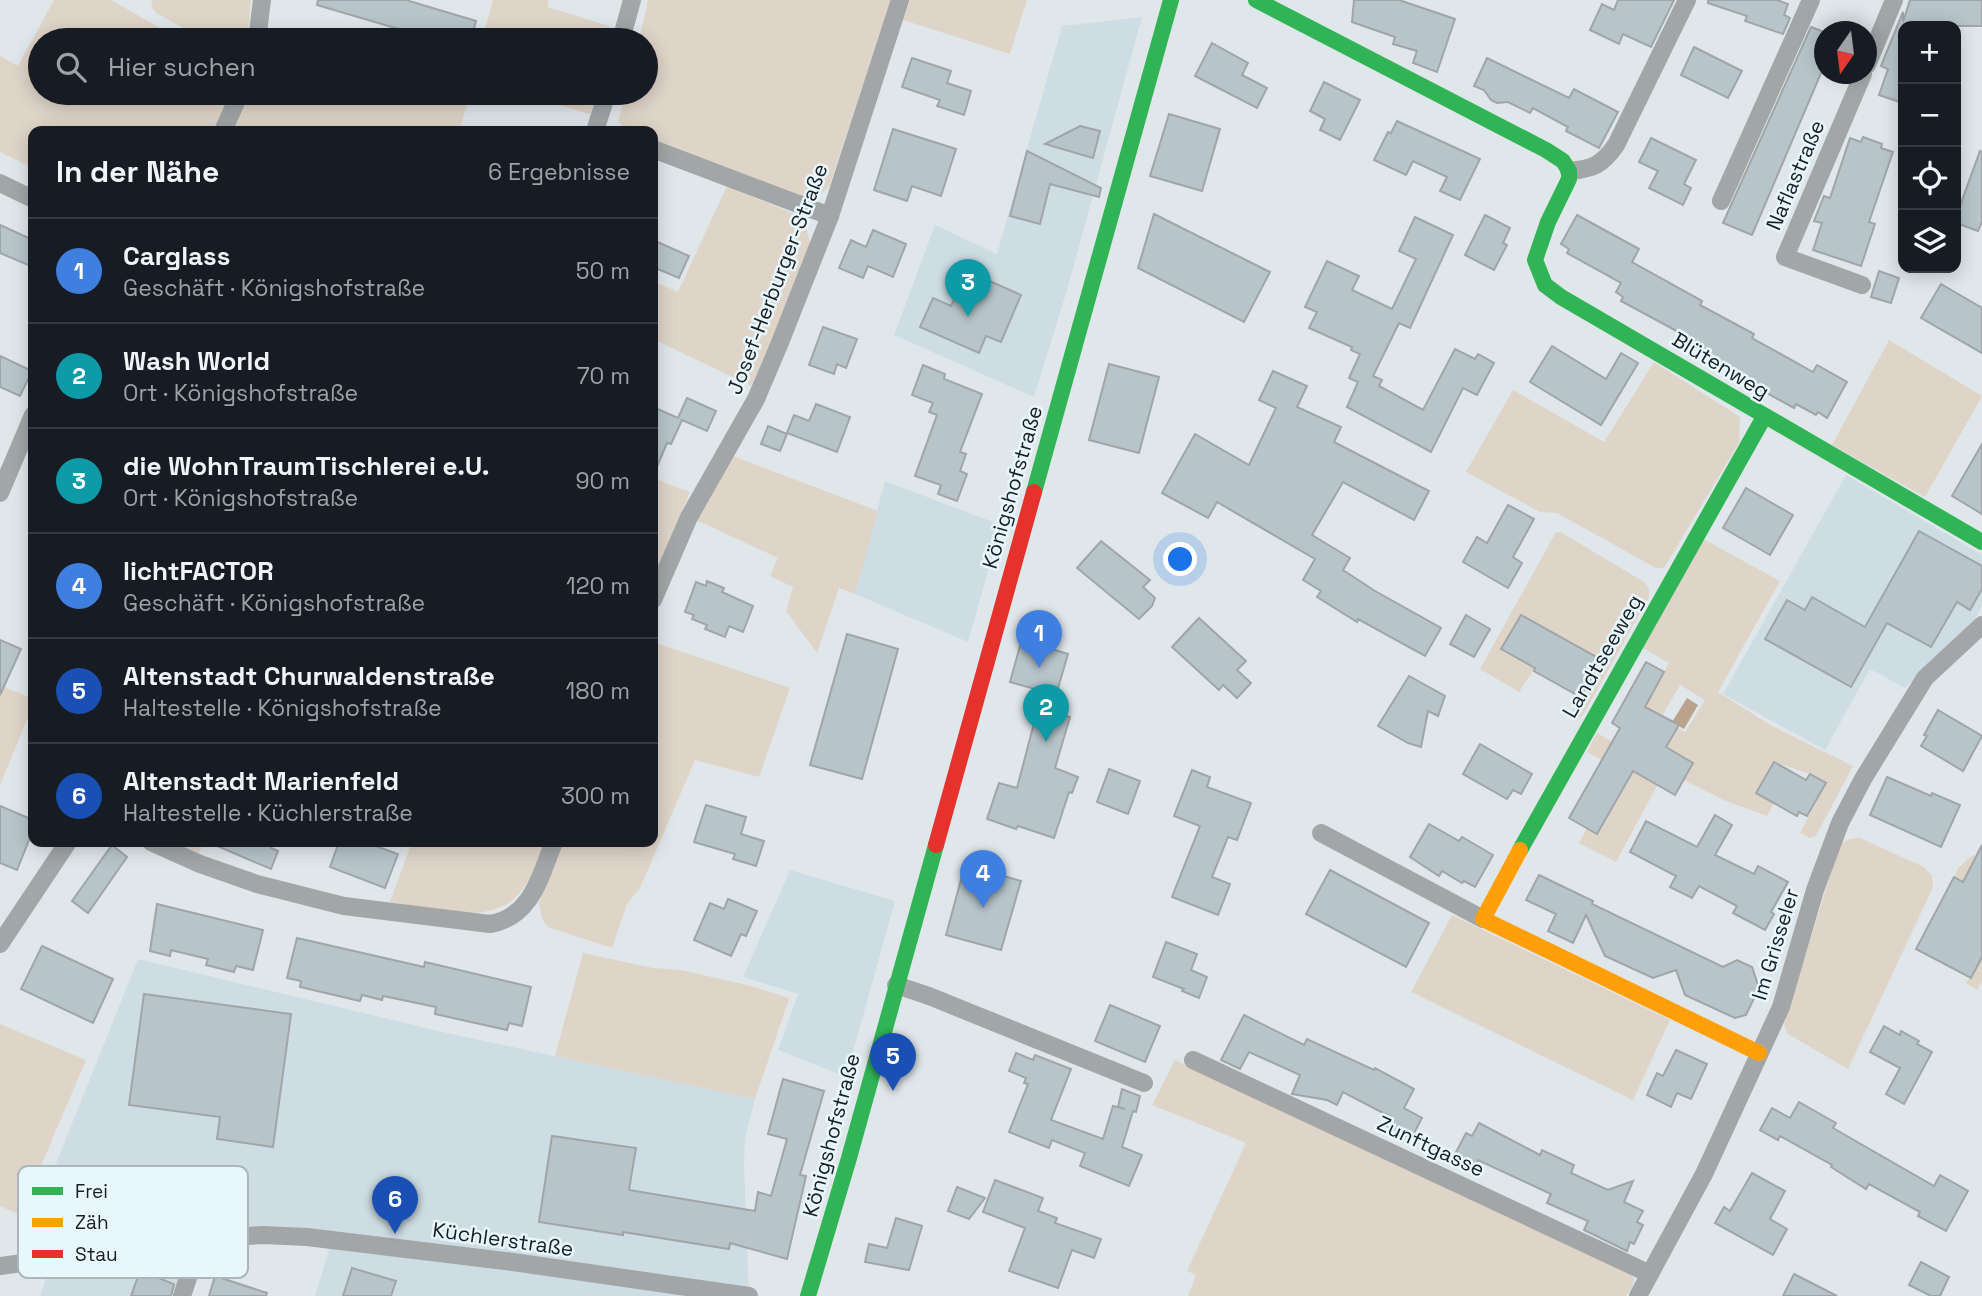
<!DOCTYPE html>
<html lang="de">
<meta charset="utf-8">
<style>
body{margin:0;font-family:"Space Grotesk",sans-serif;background:#20242c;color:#f1f3f6}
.controls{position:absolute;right:21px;top:21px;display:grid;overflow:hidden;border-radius:14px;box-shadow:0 4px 18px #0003}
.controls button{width:63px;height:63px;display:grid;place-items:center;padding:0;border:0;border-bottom:2px solid #363941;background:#171b24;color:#f1f3f6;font:35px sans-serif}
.compass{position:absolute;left:1814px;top:21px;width:63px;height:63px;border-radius:50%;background:#171b24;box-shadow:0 4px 18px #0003;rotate:194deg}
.you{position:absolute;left:1181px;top:560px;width:24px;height:24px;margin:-18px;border:5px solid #fff;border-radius:50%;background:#1a73e8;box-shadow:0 0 0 10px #1a73e833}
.badge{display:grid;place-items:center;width:46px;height:46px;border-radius:50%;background:#8c9099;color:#fff;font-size:23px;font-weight:700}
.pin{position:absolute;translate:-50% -58px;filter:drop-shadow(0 2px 4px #0008)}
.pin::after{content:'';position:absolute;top:37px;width:24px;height:21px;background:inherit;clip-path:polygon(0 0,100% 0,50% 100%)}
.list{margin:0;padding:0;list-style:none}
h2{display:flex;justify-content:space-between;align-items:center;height:91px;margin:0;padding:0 28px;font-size:30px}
h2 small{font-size:23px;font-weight:400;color:#9ea1a6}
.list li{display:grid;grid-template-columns:46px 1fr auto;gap:21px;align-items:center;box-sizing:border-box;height:105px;padding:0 28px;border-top:2px solid #363941}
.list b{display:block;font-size:26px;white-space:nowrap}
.list p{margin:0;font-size:23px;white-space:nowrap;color:#9ea1a6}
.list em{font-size:23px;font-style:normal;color:#9ea1a6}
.icon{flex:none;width:38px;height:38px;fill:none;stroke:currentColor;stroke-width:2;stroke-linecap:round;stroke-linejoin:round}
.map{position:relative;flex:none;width:1982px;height:1296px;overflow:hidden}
.search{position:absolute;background:#171b24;box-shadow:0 4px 18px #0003;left:28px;top:28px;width:630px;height:77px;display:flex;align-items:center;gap:18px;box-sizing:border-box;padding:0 24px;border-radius:38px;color:#9ea1a6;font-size:26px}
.panel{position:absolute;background:#171b24;box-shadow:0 4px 18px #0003;left:28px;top:126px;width:630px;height:721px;border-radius:14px}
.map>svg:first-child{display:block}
</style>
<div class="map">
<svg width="1982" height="1296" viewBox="0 0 1982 1296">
<rect width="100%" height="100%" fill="#e0e7ea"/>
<!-- built -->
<g fill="#cedde4">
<path d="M1142,17L1067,290L1034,397L894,335L935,225L997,254L1062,26Z"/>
<path d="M1846,475L1982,555V606L1971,626L1905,688L1870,669L1825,750L1723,694Z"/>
<path d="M885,481L1001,525L968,642L855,594Z"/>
<path d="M790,870L895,901L846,1077L778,1050L798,994L743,977Z"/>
<path d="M138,959L447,1033L755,1099L745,1139L744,1165L749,1296H315L332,1240L197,1239L182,1296H40L48,1273L46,1261L31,1263L29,1231Z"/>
</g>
<!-- green -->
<g fill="#dfd4c8">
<path d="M54,0H111L181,40H40V93H232L214,131H33V168L0,152V56L18,66Z"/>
<path d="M153,0H251L247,40H206L156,13L151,6Z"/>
<path d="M493,0H548V7L609,26L613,31L611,40H482Z"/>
<path d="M648,0H891L830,184C824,194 818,197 806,198L653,140V131C638,131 627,134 618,121L626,93H646V40H639Z"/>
<path d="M910,0H1027L1010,54L903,20Z"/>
<path d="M276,28H287L326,40H263L268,30Z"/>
<path d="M247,93H471L459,131H229Z"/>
<path d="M518,93H597L590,114Z"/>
<path d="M727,186L799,216L806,226L810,243L779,323L751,386L653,339V281L678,292Z"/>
<path d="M1889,340L1982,396L1925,497L1832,445Z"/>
<path d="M1654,362L1740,417L1739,443L1664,568H1656L1557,513L1540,512L1466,472L1513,390L1604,442Z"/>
<path d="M733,456L878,511L855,594L839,588L817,653L786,611L793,587L770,576L778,558L696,520Z"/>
<path d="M653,478L690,492L653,579Z"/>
<path d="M1556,532L1562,533L1644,582L1649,589V597L1583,715L1577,720L1572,718V712L1593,675L1590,673L1598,658L1523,616L1502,648L1535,668L1519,692L1480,669Z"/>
<path d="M1703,539L1780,581L1718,692L1772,726L1853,766L1816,836L1810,838L1800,833L1826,783L1810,774L1774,762L1757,793L1774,803L1767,816L1726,801L1665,771L1616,862L1579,843L1587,828L1602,760L1587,752L1597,733L1624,748L1664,751L1677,728L1685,732L1705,700L1680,685L1662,716L1645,707L1669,663L1643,648Z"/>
<path d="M653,642L790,688L759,777L695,760L640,888L627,904L612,948L548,927L542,919L539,903L562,842H653Z"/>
<path d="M0,685L33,699V705L0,785Z"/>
<path d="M1860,838L1924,867L1932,875L1933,887L1848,1069L1788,1034L1784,1024L1840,844L1850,839Z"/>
<path d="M171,842H204L199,853Z"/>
<path d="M412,842H545C538,857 532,877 522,890C493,929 430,908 390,902Z"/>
<path d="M1973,855L1982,860L1963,882L1954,877L1958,868Z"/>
<path d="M1452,915L1670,1020L1633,1100L1411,992Z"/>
<path d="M583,953L653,968L681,970L751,986L786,997L789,999L755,1099L555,1056Z"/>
<path d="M1982,957V982L1977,990L1966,983Z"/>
<path d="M0,1024L86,1060L20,1215L0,1206Z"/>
<path d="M1175,1060L1632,1274C1636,1283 1631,1289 1626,1296H1188L1196,1275L1187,1271L1246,1143L1152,1105Z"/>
</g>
<!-- water -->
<path fill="#baa28c" d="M1687,698L1698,705L1684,729L1672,722Z"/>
<!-- building -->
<g fill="#b7c5cb" stroke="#a0a5a7" stroke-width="2">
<path d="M318,0H406L476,21L471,40H436L317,5Z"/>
<path d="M1354,0H1399L1455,19L1437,72L1413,63L1417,51L1393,44L1395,37L1352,22Z"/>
<path d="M1618,0H1674L1651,47L1623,34L1619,44L1590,30L1602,4L1614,10Z"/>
<path d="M1708,0H1777L1788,4L1784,15L1790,18L1783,34L1745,21L1747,16L1708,3Z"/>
<path d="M1910,0H1982V26H1903V103L1879,95L1888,69L1881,66L1903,12V22Z"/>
<path d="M1811,27L1824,32V66L1752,235L1723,223Z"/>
<path d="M1212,43L1248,63L1242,75L1267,88L1257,108L1195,76Z"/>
<path d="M1694,47L1742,71L1728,98L1681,75Z"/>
<path d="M912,58L951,71L947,83L971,91L964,115L937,106L940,100L902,87Z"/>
<path d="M1487,58L1569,98L1574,89L1618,112L1599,148L1566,131L1568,127L1533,108L1530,113L1508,102L1497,103L1491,100L1484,90L1474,86Z"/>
<path d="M1324,82L1360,100L1340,140L1320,130L1325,119L1310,111Z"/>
<path d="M1169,114L1220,129L1202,191L1150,176Z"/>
<path d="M1397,121L1480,159L1460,200L1440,191L1447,177L1413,161L1406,175L1374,160L1388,132L1391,133Z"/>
<path d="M1080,126L1100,131L1093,158L1045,144Z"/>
<path d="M893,129L956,149L941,196L912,186L907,201L874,190Z"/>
<path d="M1863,137L1882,144L1881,148L1893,152L1869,222L1875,224L1861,266L1813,250L1822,223L1814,221L1824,196L1830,198L1850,138L1861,142Z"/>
<path d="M1651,138L1696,160L1684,184L1691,188L1683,205L1649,188L1658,171L1639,162Z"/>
<path d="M1027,151L1101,188L1099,197L1050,184L1040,224L1010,216Z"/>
<path d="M1980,151L1982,152V221L1978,231L1956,223V217Z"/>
<path d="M1154,214L1270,272L1244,322L1138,268Z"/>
<path d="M1485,215L1510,228L1503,243L1507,245L1494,270L1465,255Z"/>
<path d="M1577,215L1639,249L1632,262L1702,301L1700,305L1754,334L1752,338L1813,372L1817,365L1847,382L1827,418L1818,412L1816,415L1796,404L1794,408L1732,374L1735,370L1705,354L1706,352L1695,346L1697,342L1621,301L1623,297L1616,292L1621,283L1567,253L1569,249L1561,244Z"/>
<path d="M1415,217L1453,235L1410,328L1399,323L1373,376L1382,380L1379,386L1423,410L1455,349L1475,359L1478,354L1494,363L1477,395L1463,388L1431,452L1347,407L1358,382L1349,378L1360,354L1351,350L1352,347L1309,328L1317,312L1305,307L1327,261L1359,276L1352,290L1392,309L1416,259L1399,251Z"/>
<path d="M0,225L33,240V267L0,253Z"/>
<path d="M873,230L906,244L893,277L868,266L863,278L839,268L851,240L866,247Z"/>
<path d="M653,240L689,256L679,278L653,267Z"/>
<path d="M1879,271L1899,278L1891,303L1871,297Z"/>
<path d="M985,279L1021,295L1001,342L986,336L979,353L920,327L933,298L951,306L956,295L975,302Z"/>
<path d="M1941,284L1982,308V353L1921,318Z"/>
<path d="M823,327L857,339L846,368L837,364L834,374L809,365Z"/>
<path d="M1552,346L1606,379L1621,353L1638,363L1601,425L1530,382Z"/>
<path d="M0,356L32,371L20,396L0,387Z"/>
<path d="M1109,364L1159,377L1139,453L1089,440Z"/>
<path d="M923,365L945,374L944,379L982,394L960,452L966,454L960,471L967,474L957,501L938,494L941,485L915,476L937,415L929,412L933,403L912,395Z"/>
<path d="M1273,371L1307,386L1297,407L1341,427L1334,442L1429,491L1414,520L1343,482L1312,535L1350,558L1343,570L1375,591L1441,628L1425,656L1358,619L1357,622L1317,597L1321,591L1303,580L1315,559L1217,502L1208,518L1162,493L1195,434L1249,465L1276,408L1259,400Z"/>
<path d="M687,398L716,411L707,431L682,420L671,444L667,443L653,476V407L678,418Z"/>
<path d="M816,404L850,417L837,452L787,433L794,415L809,421Z"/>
<path d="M768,426L787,434L780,451L761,444Z"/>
<path d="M1982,444V514L1952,496Z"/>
<path d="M1746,488L1793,515L1770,555L1723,528Z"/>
<path d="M1508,505L1534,519L1513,557L1522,563L1508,588L1463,562L1477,537L1487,543Z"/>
<path d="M1919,531L1982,566V589L1970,610L1957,602L1931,647L1887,623L1851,687L1765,639L1787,600L1805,610L1812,597L1865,627Z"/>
<path d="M1101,541L1150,580L1143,587L1155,598L1152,606L1139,619L1077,568Z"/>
<path d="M707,581L724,588L722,592L753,606L743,632L729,626L725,637L705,629L707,625L692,619L694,615L685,612L696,582L706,586Z"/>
<path d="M1466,615L1490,629L1474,657L1450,644Z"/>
<path d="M1521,615L1598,658L1590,673L1593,674L1582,694L1578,692L1577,695L1534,671L1535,668L1501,649Z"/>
<path d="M1028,617L1059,626L1052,649L1068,654L1056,695L1010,682Z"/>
<path d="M1199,618L1246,661L1237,670L1251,683L1237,698L1223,685L1219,690L1172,647Z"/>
<path d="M847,634L898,649L862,779L810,765Z"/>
<path d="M0,640L21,649L0,695Z"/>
<path d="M1646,662L1664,672L1645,707L1679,725L1666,747L1693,763L1675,795L1633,771L1597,834L1569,818L1620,728L1612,723Z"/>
<path d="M1409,676L1445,696L1438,716L1428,711L1421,747L1408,743L1378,726Z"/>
<path d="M1038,708L1070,717L1055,768L1078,777L1072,793L1069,792L1054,838L1018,826L1016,829L987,819L999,783L1017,788Z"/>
<path d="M1938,710L1982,736L1963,771L1921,746L1927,736L1924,735Z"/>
<path d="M1480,744L1532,774L1521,794L1513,790L1507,799L1463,774Z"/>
<path d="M1774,762L1806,780L1810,774L1826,783L1807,816L1799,812L1797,816L1756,793Z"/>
<path d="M1109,769L1140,781L1128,814L1097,802Z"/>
<path d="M1192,770L1210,777L1207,787L1251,803L1237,840L1228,837L1212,877L1230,884L1218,915L1172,897L1200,826L1174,816Z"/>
<path d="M1887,777L1931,796L1932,793L1960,805L1941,847L1870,815Z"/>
<path d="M706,805L746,817L741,834L764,841L756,866L733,859L735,854L694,842Z"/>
<path d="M0,806L33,820V830L17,870L0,863Z"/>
<path d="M1715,815L1732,825L1715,855L1754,874L1758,866L1788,882L1771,912L1774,914L1765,930L1733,913L1737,906L1699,886L1692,898L1670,887L1676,876L1630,852L1646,821L1697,847Z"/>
<path d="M1429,824L1459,841L1462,837L1493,855L1475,887L1464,881L1462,883L1442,871L1439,876L1410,857Z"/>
<path d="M208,842H273L271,848L278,851L271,869Z"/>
<path d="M339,842H365L398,854L385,888L330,867Z"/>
<path d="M112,845L127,857L88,913L72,901Z"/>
<path d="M1982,845V957L1971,978L1916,949L1954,877L1963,882Z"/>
<path d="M965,865L1021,881L1001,950L946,935Z"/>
<path d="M1330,870L1429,923L1406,967L1306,914Z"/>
<path d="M1539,875L1593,901L1592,904L1723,967L1737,960L1752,967L1759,988L1746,1015L1735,1018L1685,995L1676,970L1653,978L1605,956L1586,915L1573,943L1548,931L1556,914L1526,900Z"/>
<path d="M728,899L757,911L746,936L741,934L731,956L694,940L710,903L724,909Z"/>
<path d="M157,904L263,930L253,970L236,966L234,972L206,965L208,959L171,950L170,956L150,951Z"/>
<path d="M297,938L424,967L425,962L531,987L522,1026L509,1023L507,1030L435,1014L436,1007L383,996L382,1000L362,995L360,1001L300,987L301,981L287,978Z"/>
<path d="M1166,942L1197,954L1191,970L1207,977L1199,998L1182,991L1184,989L1153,977Z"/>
<path d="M42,946L113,979L93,1023L21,989Z"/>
<path d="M144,994L291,1014L273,1147L217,1139L220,1117L129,1105Z"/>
<path d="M1110,1005L1160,1026L1145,1062L1095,1041Z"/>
<path d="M1244,1015L1304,1045L1307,1039L1374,1070L1375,1068L1414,1089L1404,1108L1422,1118L1411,1139L1387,1126L1391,1117L1343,1092L1337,1105L1327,1100L1292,1094L1300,1075L1249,1052L1240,1069L1221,1060Z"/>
<path d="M1884,1026L1900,1035L1901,1031L1919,1041L1917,1044L1932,1052L1904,1104L1886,1094L1900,1068L1870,1052Z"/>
<path d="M1676,1050L1707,1064L1691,1099L1677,1093L1671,1107L1647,1095L1657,1073L1663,1076Z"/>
<path d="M1016,1053L1033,1060L1035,1055L1071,1069L1051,1120L1103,1139L1113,1106L1125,1109L1118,1107L1122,1089L1140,1096L1136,1112L1133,1111L1122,1147L1142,1155L1129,1186L1080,1166L1085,1153L1052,1140L1049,1148L1009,1132L1028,1084L1024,1083L1026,1078L1009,1071Z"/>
<path d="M783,1079L824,1091L800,1175L806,1176L787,1259L730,1243L729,1249L623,1232V1235L539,1222L552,1136L636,1148L629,1190L755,1211L758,1192L771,1196L787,1139L768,1134Z"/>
<path d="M1799,1102L1836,1123L1833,1128L1934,1186L1940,1175L1968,1191L1946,1231L1918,1216L1920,1212L1869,1184L1866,1189L1831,1167L1832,1165L1780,1136L1778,1140L1760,1130L1772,1108L1790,1118Z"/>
<path d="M1479,1123L1540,1155L1542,1150L1574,1165L1571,1173L1608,1190L1633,1181L1624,1202L1643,1211L1637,1222L1643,1225L1634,1244L1630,1242L1627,1251L1584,1230L1588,1221L1547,1203L1551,1194L1478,1160L1476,1165L1455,1154L1466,1133L1472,1136Z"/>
<path d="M1752,1173L1785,1191L1770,1219L1787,1229L1773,1255L1715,1223L1724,1207L1730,1211Z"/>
<path d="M995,1180L1043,1198L1038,1211L1057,1218L1055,1223L1101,1239L1094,1258L1072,1250L1058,1288L1009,1271L1025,1228L983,1212Z"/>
<path d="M957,1187L985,1198L969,1219L948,1211Z"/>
<path d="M896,1218L922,1226L909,1270L865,1262L869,1244L887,1248Z"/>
<path d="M1921,1262L1949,1277L1940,1296H1931L1909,1285Z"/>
<path d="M352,1268L396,1281L391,1296H343Z"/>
<path d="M140,1271L174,1284L171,1296H131Z"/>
<path d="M1794,1274L1837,1296H1783Z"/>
<path d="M215,1276L267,1293L266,1296H209Z"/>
</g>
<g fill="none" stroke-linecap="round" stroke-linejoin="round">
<!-- street -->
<g stroke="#a2a6a6" stroke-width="18">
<path d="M257,40L262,0"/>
<path d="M621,40L632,0"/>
<path d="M1867,65L1894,0"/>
<path d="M223,131L240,93"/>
<path d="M595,131L607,93"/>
<path d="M653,149L830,216"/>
<path d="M1569,171C1593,169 1602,165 1616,145L1687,0"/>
<path d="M0,183L33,199"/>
<path d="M1721,201L1811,0"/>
<path d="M1862,285L1785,257L1863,74"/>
<path d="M0,493L33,415"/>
<path d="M653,600L689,517L756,399L779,345L830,216L900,0"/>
<path d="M1321,833L1483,919"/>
<path d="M151,842L200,864L257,884L344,906L490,924C532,917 540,876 554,842"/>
<path d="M0,944L68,842"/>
<path d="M896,985L929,996L1144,1083"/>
<path d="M1193,1060L1650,1274"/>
<path d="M0,1266L197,1239L263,1235L307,1237L513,1262L749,1296"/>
<path d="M182,1296L196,1254L197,1239"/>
<path d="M1638,1296L1704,1174L1781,1007L1815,890L1840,823L1863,779L1925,678L1982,625"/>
</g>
<!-- fast -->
<g stroke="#30b455" stroke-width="16">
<path d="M1256,0L1546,150L1563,161L1569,171V179L1548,222L1535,260L1545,285L1561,297L1982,542"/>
<path d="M1034,492L1171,0"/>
<path d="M1520,850L1764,417"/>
<path d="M808,1296L849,1158L936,845"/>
</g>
<!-- slow -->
<path stroke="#ff9f0a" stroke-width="16" d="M1520,850L1483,919L1759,1053"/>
<!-- jam -->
<path stroke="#e5322d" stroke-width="16" d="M936,845L1034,492"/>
</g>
<g text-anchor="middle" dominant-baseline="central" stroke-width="5" stroke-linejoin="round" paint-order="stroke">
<!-- street labels -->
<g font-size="21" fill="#191e20" stroke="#e8f7fd">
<text transform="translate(1795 175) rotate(-67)">Naflastraße</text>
<text transform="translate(777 279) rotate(-69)">Josef-Herburger-Straße</text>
<text transform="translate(1721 365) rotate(31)">Blütenweg</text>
<text transform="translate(1012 487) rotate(-74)">Königshofstraße</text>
<text transform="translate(1602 656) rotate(-60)">Landtseeweg</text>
<text transform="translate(1775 944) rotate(-73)">Im Grisseler</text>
<text transform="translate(831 1135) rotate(-75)">Königshofstraße</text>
<text transform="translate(1431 1146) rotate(25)">Zunftgasse</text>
<text transform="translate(503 1239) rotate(8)">Küchlerstraße</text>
</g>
</g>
<!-- legend -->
<rect x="18" y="1166" width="230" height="112" rx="10" fill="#e8f7fd" stroke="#aab6bb" stroke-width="2"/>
<rect x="32" y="1187" width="31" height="8" fill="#30b455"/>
<rect x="32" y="1218" width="31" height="9" fill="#ff9f0a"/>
<rect x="32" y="1250" width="31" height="8" fill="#e5322d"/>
<g font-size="19" fill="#191e20">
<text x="75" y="1198">Frei</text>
<text x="75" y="1229">Zäh</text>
<text x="75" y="1261">Stau</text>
</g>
</svg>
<div class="controls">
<button>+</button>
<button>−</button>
<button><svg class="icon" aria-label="locate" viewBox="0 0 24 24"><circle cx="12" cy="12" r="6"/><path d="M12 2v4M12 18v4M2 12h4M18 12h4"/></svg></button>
<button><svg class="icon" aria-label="layers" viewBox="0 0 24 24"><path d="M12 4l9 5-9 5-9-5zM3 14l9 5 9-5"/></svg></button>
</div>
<svg class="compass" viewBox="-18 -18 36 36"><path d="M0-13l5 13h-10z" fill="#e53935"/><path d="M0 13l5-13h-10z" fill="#9ea1a6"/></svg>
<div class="you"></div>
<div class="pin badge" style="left:1039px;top:668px;background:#3f7fe0">1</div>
<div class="pin badge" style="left:1046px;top:742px;background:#0f9aa8">2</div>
<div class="pin badge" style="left:968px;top:317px;background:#0f9aa8">3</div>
<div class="pin badge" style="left:983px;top:908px;background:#3f7fe0">4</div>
<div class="pin badge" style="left:893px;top:1091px;background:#1a4fb4">5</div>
<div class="pin badge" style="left:395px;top:1234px;background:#1a4fb4">6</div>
<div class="search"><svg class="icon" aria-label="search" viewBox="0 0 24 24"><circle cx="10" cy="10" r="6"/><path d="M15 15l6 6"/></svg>Hier suchen</div>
<section class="panel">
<h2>In der Nähe<small>6 Ergebnisse</small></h2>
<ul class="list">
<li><span class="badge" style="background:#3f7fe0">1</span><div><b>Carglass</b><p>Geschäft · Königshofstraße</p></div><em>50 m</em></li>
<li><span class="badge" style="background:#0f9aa8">2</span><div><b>Wash World</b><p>Ort · Königshofstraße</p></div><em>70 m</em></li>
<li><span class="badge" style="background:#0f9aa8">3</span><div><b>die WohnTraumTischlerei e.U.</b><p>Ort · Königshofstraße</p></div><em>90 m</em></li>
<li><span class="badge" style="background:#3f7fe0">4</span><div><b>lichtFACTOR</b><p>Geschäft · Königshofstraße</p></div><em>120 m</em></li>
<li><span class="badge" style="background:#1a4fb4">5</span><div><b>Altenstadt Churwaldenstraße</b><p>Haltestelle · Königshofstraße</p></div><em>180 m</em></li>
<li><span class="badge" style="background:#1a4fb4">6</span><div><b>Altenstadt Marienfeld</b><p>Haltestelle · Küchlerstraße</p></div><em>300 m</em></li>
</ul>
</section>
</div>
